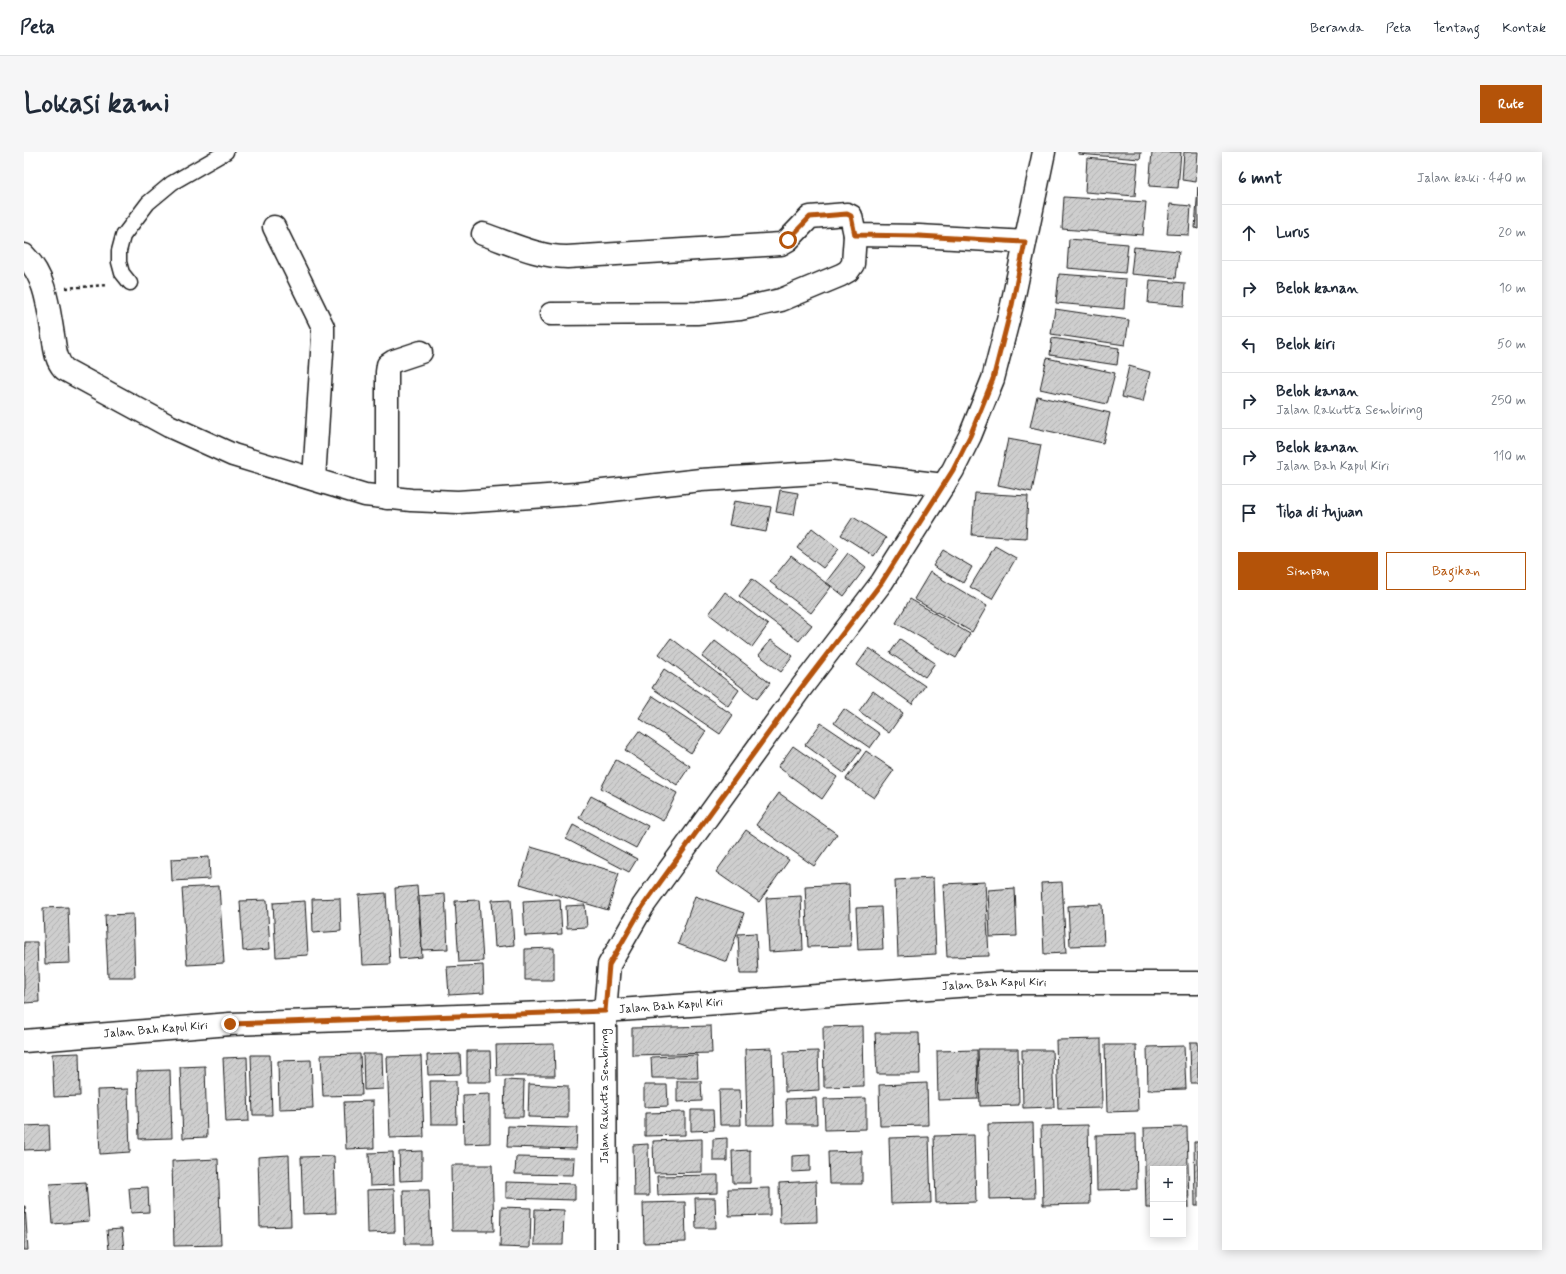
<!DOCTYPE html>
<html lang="id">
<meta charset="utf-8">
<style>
body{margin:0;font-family:Mynerve,sans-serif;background:#f6f6f7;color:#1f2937}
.controls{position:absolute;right:12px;bottom:12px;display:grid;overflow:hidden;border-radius:0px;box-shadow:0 2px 10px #0003}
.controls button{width:36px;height:36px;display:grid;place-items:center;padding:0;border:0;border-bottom:1px solid #e0e1e3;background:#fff;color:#1f2937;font:20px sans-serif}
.stop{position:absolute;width:12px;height:12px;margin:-9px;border:3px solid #b45309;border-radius:50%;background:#fff}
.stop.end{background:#b45309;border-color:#fff;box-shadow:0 1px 4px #0008}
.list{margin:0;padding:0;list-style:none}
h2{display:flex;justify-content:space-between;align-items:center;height:52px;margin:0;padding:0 16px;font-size:17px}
h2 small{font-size:13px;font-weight:400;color:#747a83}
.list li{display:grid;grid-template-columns:26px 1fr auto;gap:12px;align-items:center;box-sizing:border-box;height:56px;padding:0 16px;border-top:1px solid #e0e1e3}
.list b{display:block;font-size:15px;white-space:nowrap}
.list p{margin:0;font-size:13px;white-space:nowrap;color:#747a83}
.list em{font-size:13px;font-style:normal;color:#747a83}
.actions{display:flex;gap:8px;padding:12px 16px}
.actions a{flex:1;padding:9px 0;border:1px solid #b45309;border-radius:0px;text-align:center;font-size:14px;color:#b45309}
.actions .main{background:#b45309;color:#fff}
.icon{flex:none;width:22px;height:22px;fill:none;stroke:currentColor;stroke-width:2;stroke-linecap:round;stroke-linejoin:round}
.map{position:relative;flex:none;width:1174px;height:1098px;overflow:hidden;border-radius:0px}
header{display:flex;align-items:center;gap:24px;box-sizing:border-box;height:56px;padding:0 20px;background:#fff;border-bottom:1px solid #e0e1e3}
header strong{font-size:19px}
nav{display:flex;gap:22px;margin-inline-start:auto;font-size:14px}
.intro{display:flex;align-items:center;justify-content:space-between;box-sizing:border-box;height:96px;padding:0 24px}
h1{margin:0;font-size:28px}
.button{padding:10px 18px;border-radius:0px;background:#b45309;color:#fff;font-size:14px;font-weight:700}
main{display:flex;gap:24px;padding:0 24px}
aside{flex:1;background:#fff;border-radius:0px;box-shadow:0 2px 10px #0003}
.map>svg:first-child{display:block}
</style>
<header>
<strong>Peta</strong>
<nav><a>Beranda</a><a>Peta</a><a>Tentang</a><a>Kontak</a></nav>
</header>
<div class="intro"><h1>Lokasi kami</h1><a class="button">Rute</a></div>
<main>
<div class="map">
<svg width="1174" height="1098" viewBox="0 0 1174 1098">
<defs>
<pattern id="building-hatch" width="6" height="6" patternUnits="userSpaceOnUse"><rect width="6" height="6" fill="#cecece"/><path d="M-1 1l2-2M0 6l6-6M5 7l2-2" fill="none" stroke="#b0b0b0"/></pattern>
</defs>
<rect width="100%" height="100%" fill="#fff"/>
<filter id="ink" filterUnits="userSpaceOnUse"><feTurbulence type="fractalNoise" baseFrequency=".025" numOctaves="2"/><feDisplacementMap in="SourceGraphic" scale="8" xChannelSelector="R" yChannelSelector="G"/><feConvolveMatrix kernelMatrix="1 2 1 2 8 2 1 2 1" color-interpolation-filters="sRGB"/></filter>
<g filter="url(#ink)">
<!-- building -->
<g fill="url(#building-hatch)" stroke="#1c1c1c">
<path d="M1054,0H1117L1116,7L1054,2Z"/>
<path d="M1128,0H1157L1154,36L1125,34Z"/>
<path d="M1160,0H1174L1172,30L1158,28Z"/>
<path d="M1063,6L1114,11L1111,44L1061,40Z"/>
<path d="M1174,35V77L1171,76Z"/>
<path d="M1040,45L1122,50L1119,83L1038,77Z"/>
<path d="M1146,52L1167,54L1165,83L1143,82Z"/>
<path d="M1045,87L1104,92L1101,121L1043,116Z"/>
<path d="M1110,95L1155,99L1152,126L1107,122Z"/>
<path d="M1035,122L1102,127L1100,157L1032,151Z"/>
<path d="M1126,128L1161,131L1160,154L1124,151Z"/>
<path d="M1031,157L1105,168L1101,193L1027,182Z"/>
<path d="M1028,186L1095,196L1093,213L1026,203Z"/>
<path d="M1023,206L1091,221L1083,252L1016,237Z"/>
<path d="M1105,214L1126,220L1119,250L1098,245Z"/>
<path d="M1013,244L1086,261L1079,291L1006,275Z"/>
<path d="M984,287L1017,293L1008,340L974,333Z"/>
<path d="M756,338L774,341L770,363L752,360Z"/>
<path d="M951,341L1004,344L1002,386L948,383Z"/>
<path d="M710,349L747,355L742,380L705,373Z"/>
<path d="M829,365L862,386L850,404L817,383Z"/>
<path d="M788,376L815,397L799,416L773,396Z"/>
<path d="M971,394L992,406L968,447L946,435Z"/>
<path d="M919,398L948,415L939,431L909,414Z"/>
<path d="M824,401L842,415L820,444L802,430Z"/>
<path d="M767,404L807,435L787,461L746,430Z"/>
<path d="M906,420L963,454L948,480L890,447Z"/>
<path d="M728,427L788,473L775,489L715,444Z"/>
<path d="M701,440L744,473L728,495L685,462Z"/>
<path d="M886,447L946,482L932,506L872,471Z"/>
<path d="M647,486L715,538L704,554L635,502Z"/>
<path d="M876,487L911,511L901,525L866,501Z"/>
<path d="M747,488L769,504L757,520L735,503Z"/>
<path d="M691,489L746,531L733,547L678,505Z"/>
<path d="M845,496L901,534L888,552L833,513Z"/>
<path d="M640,517L709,563L696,582L628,536Z"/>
<path d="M849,539L879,561L865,581L835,559Z"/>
<path d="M629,544L682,579L667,601L615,566Z"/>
<path d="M820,557L856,582L846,596L810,571Z"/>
<path d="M797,571L837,598L820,621L781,593Z"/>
<path d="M615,579L666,614L653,633L601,598Z"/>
<path d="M769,594L813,625L798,647L754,615Z"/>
<path d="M842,599L870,618L850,646L822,627Z"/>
<path d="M592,608L653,641L639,669L577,636Z"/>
<path d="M755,641L813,682L790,714L732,673Z"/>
<path d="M567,644L624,674L612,696L555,666Z"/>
<path d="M549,673L613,707L605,720L542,687Z"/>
<path d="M722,678L765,708L735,750L692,720Z"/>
<path d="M507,695L595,721L584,758L496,732Z"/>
<path d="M185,705L186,727L148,729L147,707Z"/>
<path d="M909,726L912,802L874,804L871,728Z"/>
<path d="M961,730L965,804L923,805L919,732Z"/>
<path d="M1038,730L1042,801L1020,802L1017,731Z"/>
<path d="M825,732L827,794L784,795L781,734Z"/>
<path d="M195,734L200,811L163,813L158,736Z"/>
<path d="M393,734L398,805L375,807L371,736Z"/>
<path d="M991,736L993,784L966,785L964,738Z"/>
<path d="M362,741L366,812L339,813L335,743Z"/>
<path d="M421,742L424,797L398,798L395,744Z"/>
<path d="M671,744L720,761L703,810L654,792Z"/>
<path d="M777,744L779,798L745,800L742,746Z"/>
<path d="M316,746L317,779L289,781L288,747Z"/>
<path d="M487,747L490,793L471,795L468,748Z"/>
<path d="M536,747L538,782L501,784L499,749Z"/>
<path d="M243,748L246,797L219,799L216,749Z"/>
<path d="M455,748L459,809L435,810L431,749Z"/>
<path d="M281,749L284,803L252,805L249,751Z"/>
<path d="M1078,752L1080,793L1046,794L1044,754Z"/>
<path d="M561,753L563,775L543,776L542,754Z"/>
<path d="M44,755L46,811L21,812L19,756Z"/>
<path d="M857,755L859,797L834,798L832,756Z"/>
<path d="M109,762L111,825H84L81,763Z"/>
<path d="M732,781L734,822H716L714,782Z"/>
<path d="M0,790H13L15,850L0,851Z"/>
<path d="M530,796V828H501V797Z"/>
<path d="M459,813L460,841L425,843L423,815Z"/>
<path d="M687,874L688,901L608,903V876Z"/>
<path d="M839,874L840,934L800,935L799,875Z"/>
<path d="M851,881H895L896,922H853Z"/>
<path d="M1077,887L1078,956L1034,957L1032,888Z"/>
<path d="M1166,890H1174V931H1167Z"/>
<path d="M530,892L531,924H473L472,893Z"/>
<path d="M1081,893H1112L1114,959L1083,960Z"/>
<path d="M1160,894L1162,937L1124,938L1123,895Z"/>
<path d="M748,896L750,973H723L721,897Z"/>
<path d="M954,897H994L995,953L956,954Z"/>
<path d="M953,898L954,947L914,948L913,899Z"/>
<path d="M998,898H1028L1030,955L999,956Z"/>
<path d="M443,899H466L467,930H443Z"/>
<path d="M794,899L795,938L761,940L760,900Z"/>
<path d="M55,901L56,944L30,945L28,902Z"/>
<path d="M336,902L338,943L299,944L297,903Z"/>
<path d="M339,902H358L359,937L340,938Z"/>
<path d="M436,902L437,922L404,923L403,903Z"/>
<path d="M227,903H246L248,963H229Z"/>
<path d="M673,903L674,926H628L627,905Z"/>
<path d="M397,904L400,985L366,986L363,905Z"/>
<path d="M223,905L225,969L202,970L199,906Z"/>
<path d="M287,908L289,956L255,957L254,909Z"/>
<path d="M181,914L183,985L159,986L156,915Z"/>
<path d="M146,918L148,986L115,987L113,919Z"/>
<path d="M481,928L500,929L499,965H480Z"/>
<path d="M406,929H432L433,972H407Z"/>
<path d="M653,929H677L678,949L653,950Z"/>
<path d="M903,931L904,973L856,974L855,933Z"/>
<path d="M505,932L544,934V966L504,965Z"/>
<path d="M620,933H643L644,954L620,955Z"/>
<path d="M104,937L106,1000L76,1002L73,938Z"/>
<path d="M695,938H716L717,973H696Z"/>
<path d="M466,942V991L440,992L439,943Z"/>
<path d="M792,946L793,972H763L762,947Z"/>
<path d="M842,946V977L801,978L800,947Z"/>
<path d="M349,949L350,996L322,997L320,950Z"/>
<path d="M667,958H689L690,978L667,979Z"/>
<path d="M661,960V983L621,984V961Z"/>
<path d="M1009,971L1011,1046L965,1047L964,972Z"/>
<path d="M25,973L26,997L0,998V974Z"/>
<path d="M1064,973L1066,1052L1019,1053L1017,974Z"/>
<path d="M484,974L553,976L552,997L483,995Z"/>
<path d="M1163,975L1165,1055H1159V1017H1129V1056H1122L1120,976Z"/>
<path d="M1112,982L1113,1037L1073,1038L1072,983Z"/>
<path d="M950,983L952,1050L912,1051L910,984Z"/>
<path d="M905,985L907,1051L867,1052L865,986Z"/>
<path d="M703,986V1009H689V987Z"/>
<path d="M678,987V1020L630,1021L629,989Z"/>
<path d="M1170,990H1174V1054H1171Z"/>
<path d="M624,992L625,1044H610L609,993Z"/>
<path d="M726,998V1031H709L708,999Z"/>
<path d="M398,999V1028L376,1029L375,1000Z"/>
<path d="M838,999V1032H805L804,1000Z"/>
<path d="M369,1000L370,1033L346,1034L345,1001Z"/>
<path d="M265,1003L267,1074L236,1075L234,1005Z"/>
<path d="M786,1003V1019L768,1020V1004Z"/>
<path d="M310,1004L312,1061L279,1062L277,1005Z"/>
<path d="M492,1005L550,1006L549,1023L491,1022Z"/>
<path d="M194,1007L197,1093L150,1094L148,1009Z"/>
<path d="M427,1013H468L470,1079H428Z"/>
<path d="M694,1023V1041L634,1043L633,1024Z"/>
<path d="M792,1029L793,1070L756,1071L755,1031Z"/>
<path d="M62,1030L65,1069L29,1072L26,1032Z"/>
<path d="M482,1030L551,1032V1048L482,1046Z"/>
<path d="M124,1035L125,1060L107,1061L105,1036Z"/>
<path d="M746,1036V1063L705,1064L704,1037Z"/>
<path d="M370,1037L371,1080L344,1081L343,1038Z"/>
<path d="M379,1038H405L407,1092H381Z"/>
<path d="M671,1046H691L692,1076H672Z"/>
<path d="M661,1050L662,1090L620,1091L619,1051Z"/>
<path d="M0,1054H1L4,1098H0Z"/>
<path d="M477,1055L507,1056L506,1096L476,1095Z"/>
<path d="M511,1057L540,1058L539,1093H510Z"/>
<path d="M98,1077L100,1098H85L83,1078Z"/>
</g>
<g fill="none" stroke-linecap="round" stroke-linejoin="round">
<defs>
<path id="service" d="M106,131L98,121L95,110V99L99,84L124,51L148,31L202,0"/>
<g id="minor">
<path d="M250,75L299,175V185L290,327"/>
<path d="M459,82C486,91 514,105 543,105L757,92L764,88L786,65L823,62L827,64L831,83L895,84L1001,90"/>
<path d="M0,103C22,125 24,154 29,183C31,195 31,207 40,217L145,274L209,303L341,343L387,348L434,350L552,342L677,328L809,320L920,333"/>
<path d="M527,162L673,161L716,157L757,148L817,123L824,119L829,112L831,83"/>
<path d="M363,346V220L364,213L370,209L397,200"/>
<path id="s1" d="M0,889L206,872L581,859L976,831H1174"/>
</g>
<path id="secondary" d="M582,1098L581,859L585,813L619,754L777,536L858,430L929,318L946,284L969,227L988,153L1020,0"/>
</defs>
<!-- service casing -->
<use href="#service" stroke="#1c1c1c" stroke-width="17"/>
<!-- minor casing -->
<use href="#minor" stroke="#1c1c1c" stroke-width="25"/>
<!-- secondary casing -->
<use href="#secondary" stroke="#1c1c1c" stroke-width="25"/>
<!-- path -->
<path stroke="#1c1c1c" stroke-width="2.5" stroke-dasharray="3 3" stroke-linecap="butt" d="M42,136L83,133"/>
<!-- service -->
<use href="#service" stroke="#fff" stroke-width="14"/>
<!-- minor -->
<use href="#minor" stroke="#fff" stroke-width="22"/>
<!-- secondary -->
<use href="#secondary" stroke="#fff" stroke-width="22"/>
</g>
</g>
<g fill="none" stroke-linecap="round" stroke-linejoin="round" filter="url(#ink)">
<!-- route -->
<path stroke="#b45309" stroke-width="5" d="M206,872L581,859L585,813L619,754L777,536L858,430L929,318L946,284L969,227L988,153L1001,90L895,84L831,83L827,64L823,62L786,65L764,88"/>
</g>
<g text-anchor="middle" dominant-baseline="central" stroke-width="4" stroke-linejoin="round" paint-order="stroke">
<!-- street labels -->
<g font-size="12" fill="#1c1c1c" stroke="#fff">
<text stroke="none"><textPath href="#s1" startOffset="972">Jalan Bah Kapul Kiri</textPath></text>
<text stroke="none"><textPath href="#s1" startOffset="648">Jalan Bah Kapul Kiri</textPath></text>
<text stroke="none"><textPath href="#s1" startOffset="132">Jalan Bah Kapul Kiri</textPath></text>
<text transform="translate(581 944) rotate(-90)">Jalan Rakutta Sembiring</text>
</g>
</g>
</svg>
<div class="controls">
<button>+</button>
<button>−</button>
</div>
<div class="stop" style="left:764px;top:88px"></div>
<div class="stop end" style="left:206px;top:872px"></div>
</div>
<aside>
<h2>6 mnt<small>Jalan kaki · 440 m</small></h2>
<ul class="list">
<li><svg class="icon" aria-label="ahead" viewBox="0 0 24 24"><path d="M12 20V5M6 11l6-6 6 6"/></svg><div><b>Lurus</b></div><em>20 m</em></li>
<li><svg class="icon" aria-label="right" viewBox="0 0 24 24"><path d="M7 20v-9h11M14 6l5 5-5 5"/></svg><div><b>Belok kanan</b></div><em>10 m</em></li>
<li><svg class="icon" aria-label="left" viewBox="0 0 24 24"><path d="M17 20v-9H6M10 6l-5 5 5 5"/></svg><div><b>Belok kiri</b></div><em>50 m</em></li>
<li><svg class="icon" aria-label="right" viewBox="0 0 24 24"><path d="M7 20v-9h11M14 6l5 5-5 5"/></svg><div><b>Belok kanan</b><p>Jalan Rakutta Sembiring</p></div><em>250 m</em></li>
<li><svg class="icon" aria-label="right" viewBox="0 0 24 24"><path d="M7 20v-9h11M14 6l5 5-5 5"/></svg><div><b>Belok kanan</b><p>Jalan Bah Kapul Kiri</p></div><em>110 m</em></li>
<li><svg class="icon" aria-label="arrive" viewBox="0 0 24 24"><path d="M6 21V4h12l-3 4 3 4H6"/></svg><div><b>Tiba di tujuan</b></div></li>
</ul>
<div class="actions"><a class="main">Simpan</a><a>Bagikan</a></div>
</aside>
</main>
